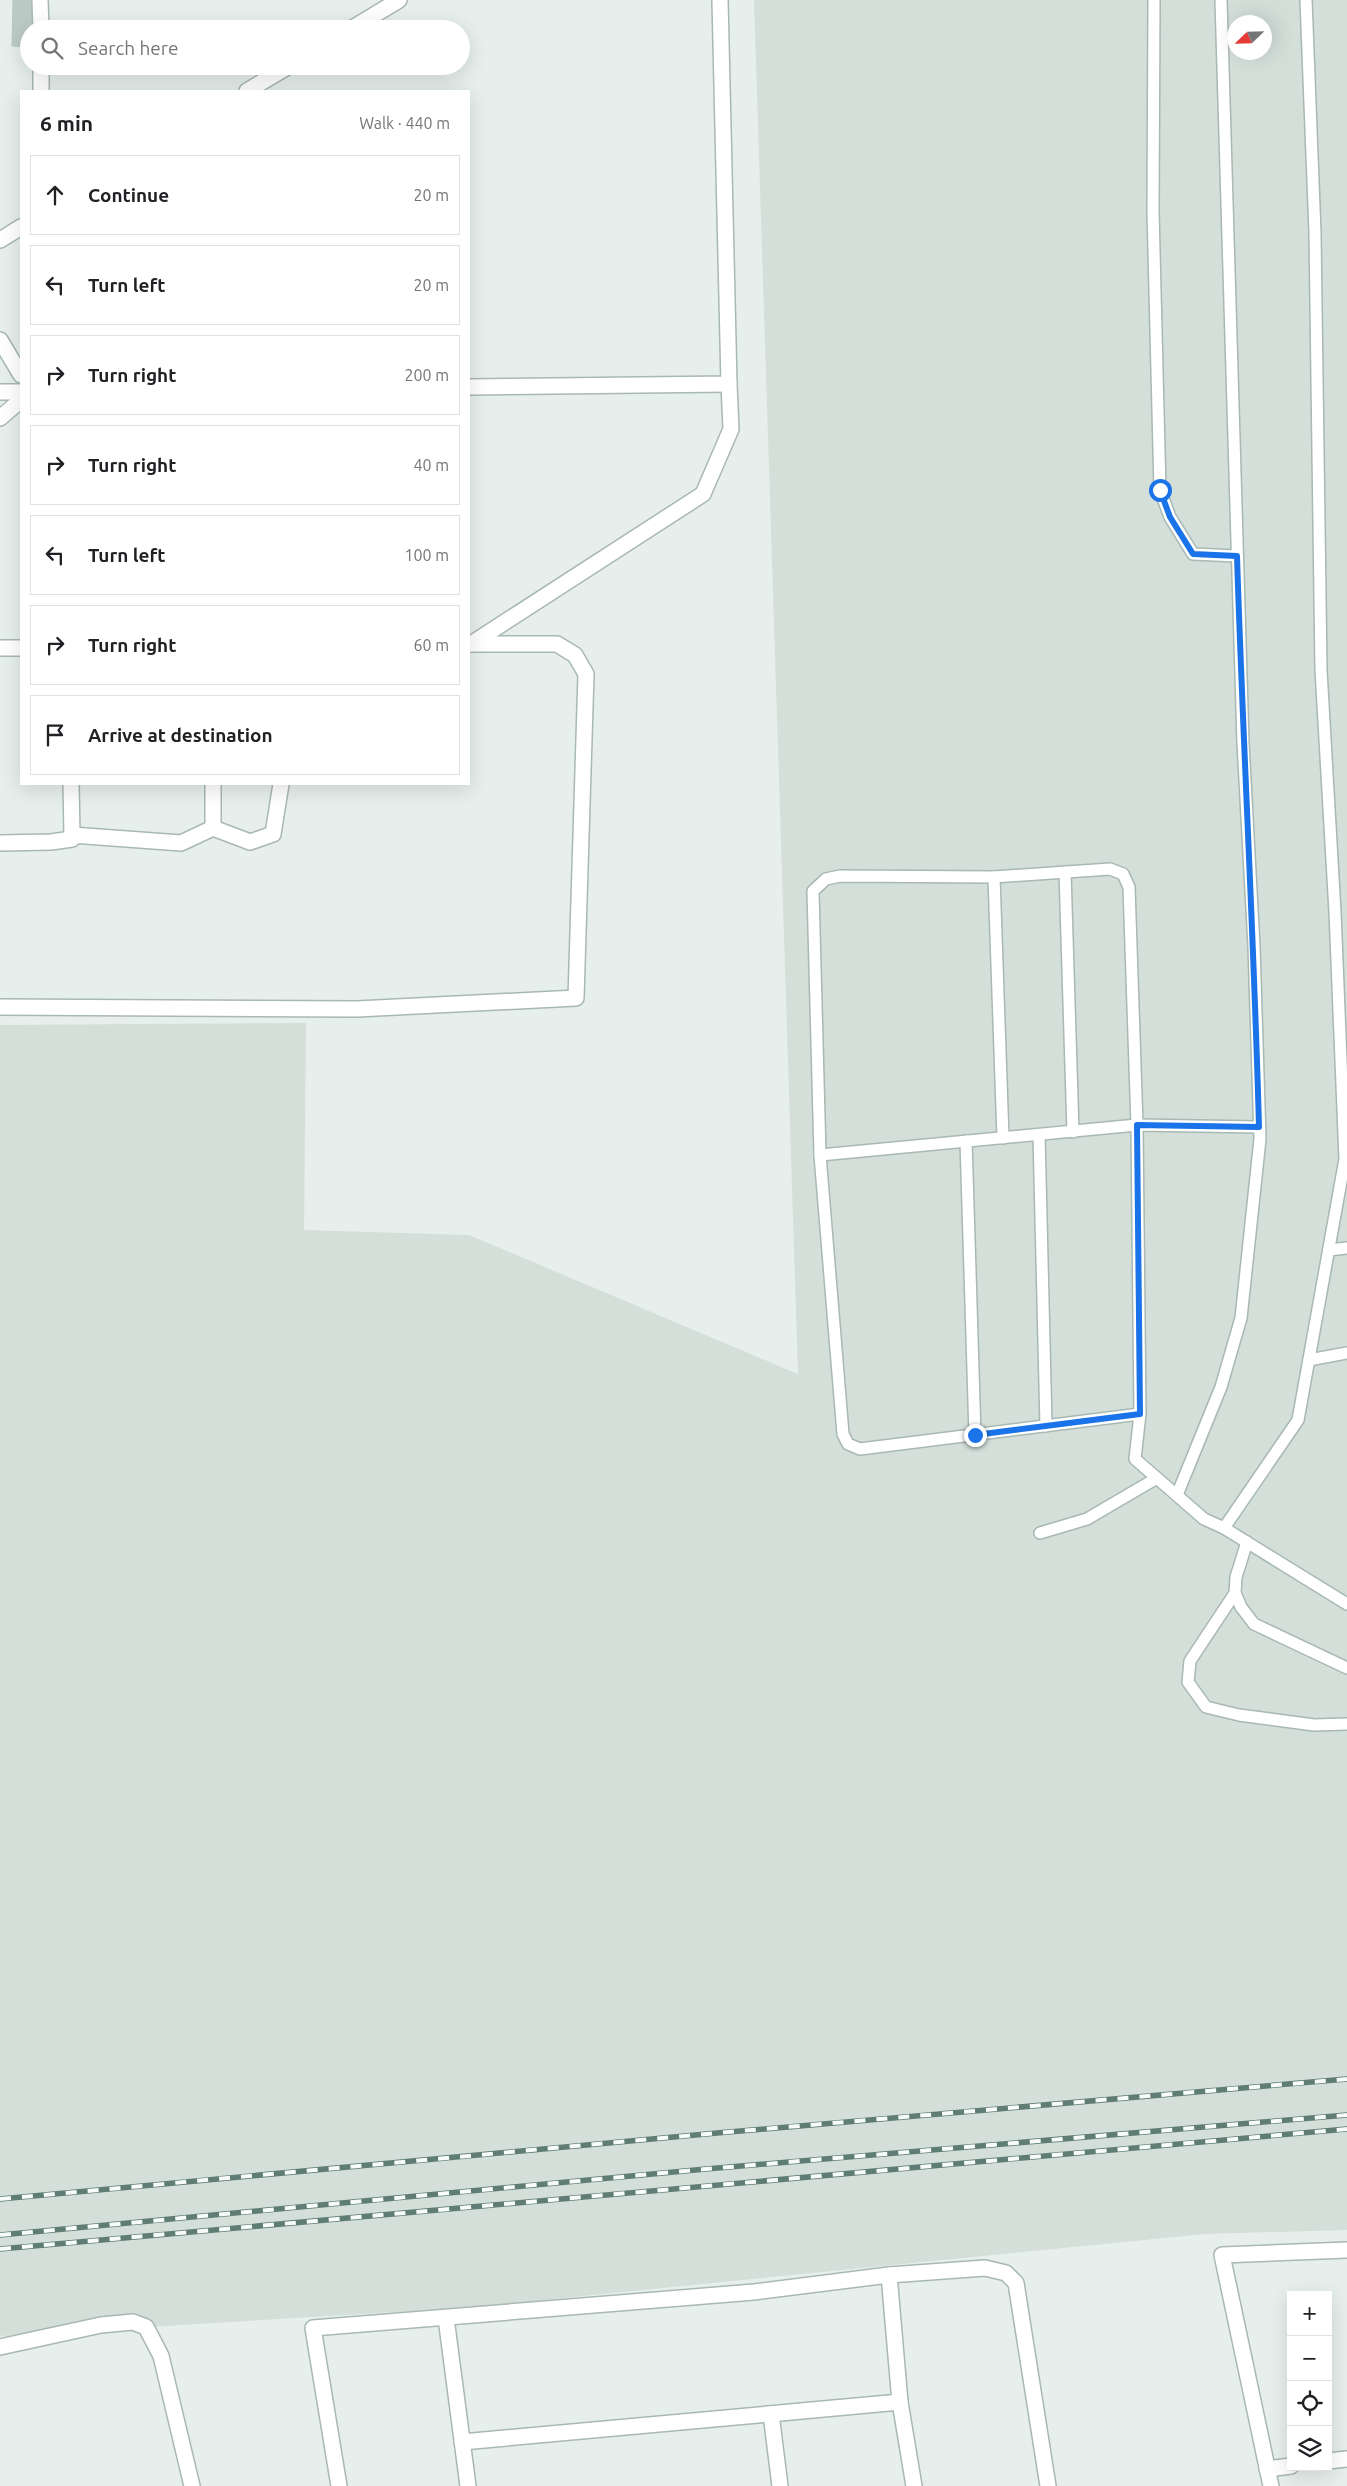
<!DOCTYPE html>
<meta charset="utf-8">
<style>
body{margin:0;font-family:Ubuntu,sans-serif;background:#f2f2f2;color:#202124}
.controls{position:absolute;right:15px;bottom:15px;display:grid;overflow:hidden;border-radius:0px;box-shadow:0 5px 20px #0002}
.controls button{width:45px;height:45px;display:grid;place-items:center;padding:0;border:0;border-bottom:1px solid #e0e0e0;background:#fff;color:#202124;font:25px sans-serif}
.compass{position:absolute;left:1227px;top:15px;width:45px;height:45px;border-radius:50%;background:#fff;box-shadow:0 5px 20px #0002;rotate:247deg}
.stop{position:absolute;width:15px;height:15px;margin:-11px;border:4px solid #1a73e8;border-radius:50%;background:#fff}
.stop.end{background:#1a73e8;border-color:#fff;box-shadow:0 1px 5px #0008}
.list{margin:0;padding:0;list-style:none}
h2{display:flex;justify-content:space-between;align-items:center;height:65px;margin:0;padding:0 20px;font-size:21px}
h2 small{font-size:16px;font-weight:400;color:#757577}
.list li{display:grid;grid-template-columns:32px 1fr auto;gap:15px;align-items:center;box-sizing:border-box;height:80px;margin:0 10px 10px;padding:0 10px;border:1px solid #e0e0e0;border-radius:0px}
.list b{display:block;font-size:19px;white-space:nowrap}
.list em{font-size:16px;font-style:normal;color:#757577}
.icon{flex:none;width:28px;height:28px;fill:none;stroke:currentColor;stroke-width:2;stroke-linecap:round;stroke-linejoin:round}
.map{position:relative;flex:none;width:1347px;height:2486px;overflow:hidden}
.search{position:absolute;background:#fff;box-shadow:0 5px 20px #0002;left:20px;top:20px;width:450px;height:55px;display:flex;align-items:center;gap:12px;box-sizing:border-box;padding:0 18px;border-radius:28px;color:#757577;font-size:19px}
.panel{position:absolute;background:#fff;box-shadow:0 5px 20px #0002;left:20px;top:90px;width:450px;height:695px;border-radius:0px}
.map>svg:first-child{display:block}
</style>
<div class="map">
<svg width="1347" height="2486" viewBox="0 0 1347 2486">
<rect width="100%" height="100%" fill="#e6efeb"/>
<!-- built -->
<path fill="#d4dfda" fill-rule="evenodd" d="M754,0H1347V2230L1205,2234L462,2308L0,2336V1025L306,1023L304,1230L469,1235L798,1374ZM1234,22H1264V52H1234Z"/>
<!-- building -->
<path fill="#bbcac4" stroke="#b8c9c2" d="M13,0H31L32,29H29V47L12,46Z"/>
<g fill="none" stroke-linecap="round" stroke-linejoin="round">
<defs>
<g id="lane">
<path d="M1154,0L1153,211L1160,490L1170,517L1193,554L1237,556"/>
<path d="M1306,0L1315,233L1321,670L1335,912L1345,1159L1298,1420L1224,1528L1347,1604"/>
<path d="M1065,872L1073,1132"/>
<path d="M994,877L1003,1138"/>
<path d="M1039,1135L1046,1426"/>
<path d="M966,1141L975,1435"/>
<path d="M820,1155L1137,1125L1259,1127"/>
<path d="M1329,1250L1347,1248"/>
<path d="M1309,1360L1347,1353"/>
<path d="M1140,1414L860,1449L848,1444L843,1434L820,1155L813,891L826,879L840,876L994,877L1110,869L1123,874L1129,887L1137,1125L1140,1414L1135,1459L1204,1519L1224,1528"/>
<path d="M1177,1495L1221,1387L1241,1318L1260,1139L1254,946L1243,743L1221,0"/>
<path d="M1040,1533L1087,1519L1157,1478"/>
<path d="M1247,1542L1236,1577L1235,1593L1241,1607L1254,1624L1347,1668"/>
<path d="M1235,1593L1190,1661L1188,1682L1206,1707L1239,1715L1314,1725L1347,1724"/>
</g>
<g id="street">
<path d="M40,0L41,29"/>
<path d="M351,29L399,0"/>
<path d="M41,66V91"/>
<path d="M247,91L289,66"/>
<path d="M0,240L21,227"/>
<path d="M0,340L21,375"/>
<path d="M469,387L729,384L720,0"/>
<path d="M0,392H21"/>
<path d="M0,418L21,400"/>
<path d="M471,644L703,494L731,429L729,384"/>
<path d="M0,648H21"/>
<path d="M71,784L72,835"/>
<path d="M213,828V784"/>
<path d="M0,843L51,842L72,839V835L181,843L213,828L250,842L273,834L281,784"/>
<path d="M0,1007L357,1009L576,998L586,674L575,655L557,644H469"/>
<path d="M889,2275L900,2402L914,2486"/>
<path d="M446,2318L468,2486"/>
<path d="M0,2347L101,2325L133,2322L146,2327L161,2356L192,2486"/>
<path d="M771,2414L780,2486"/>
<path d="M462,2442L900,2402"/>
<path d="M1328,2461L1347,2459"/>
<path d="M1267,2469L1291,2466"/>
<path d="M339,2486L313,2328L754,2292L889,2275L985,2268L1006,2273L1016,2283L1048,2486"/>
<path d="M1271,2486L1222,2255L1347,2250"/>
</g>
</defs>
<!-- lane casing -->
<use href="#lane" stroke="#a8b8b2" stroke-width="14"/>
<!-- street casing -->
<use href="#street" stroke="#a8b8b2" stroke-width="18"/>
<!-- lane -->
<use href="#lane" stroke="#fff" stroke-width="11"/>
<!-- street -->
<use href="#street" stroke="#fff" stroke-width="15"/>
<defs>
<g id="rail">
<path d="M0,2199L717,2133L1347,2079"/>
<path d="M0,2235L706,2169L1347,2115"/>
<path d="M0,2249L1347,2129"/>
</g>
</defs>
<!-- rail casing -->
<use href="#rail" stroke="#5f7d75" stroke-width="5.5"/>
<!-- rail -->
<use href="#rail" stroke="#f7fbf9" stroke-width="4" stroke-dasharray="11" stroke-linecap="butt"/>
</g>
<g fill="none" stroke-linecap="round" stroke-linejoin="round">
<!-- route -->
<path stroke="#1a73e8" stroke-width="6" d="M975,1435L1140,1414L1137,1125L1259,1127C1254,937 1243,747 1237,556L1193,554L1170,517L1160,490"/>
</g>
</svg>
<div class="controls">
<button>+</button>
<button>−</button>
<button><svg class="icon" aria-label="locate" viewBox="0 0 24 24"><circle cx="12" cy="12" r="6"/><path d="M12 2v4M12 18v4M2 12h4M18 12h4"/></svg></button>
<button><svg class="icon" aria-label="layers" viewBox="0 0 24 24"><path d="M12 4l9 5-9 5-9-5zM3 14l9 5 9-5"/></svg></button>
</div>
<svg class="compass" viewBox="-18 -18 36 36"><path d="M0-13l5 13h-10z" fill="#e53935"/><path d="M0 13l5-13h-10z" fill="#757577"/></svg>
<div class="stop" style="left:1160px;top:490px"></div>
<div class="stop end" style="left:975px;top:1435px"></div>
<div class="search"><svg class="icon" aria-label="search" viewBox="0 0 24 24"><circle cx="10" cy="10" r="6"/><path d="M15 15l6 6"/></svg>Search here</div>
<section class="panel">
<h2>6 min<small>Walk · 440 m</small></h2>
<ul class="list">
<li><svg class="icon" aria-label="ahead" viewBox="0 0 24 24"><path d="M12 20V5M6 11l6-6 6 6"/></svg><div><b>Continue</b></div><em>20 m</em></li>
<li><svg class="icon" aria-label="left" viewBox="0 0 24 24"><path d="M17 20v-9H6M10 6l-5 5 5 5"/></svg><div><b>Turn left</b></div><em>20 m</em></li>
<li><svg class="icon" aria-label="right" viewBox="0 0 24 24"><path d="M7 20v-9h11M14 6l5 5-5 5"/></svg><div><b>Turn right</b></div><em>200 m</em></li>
<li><svg class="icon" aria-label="right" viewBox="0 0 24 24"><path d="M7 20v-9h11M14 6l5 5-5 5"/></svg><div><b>Turn right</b></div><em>40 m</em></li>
<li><svg class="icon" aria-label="left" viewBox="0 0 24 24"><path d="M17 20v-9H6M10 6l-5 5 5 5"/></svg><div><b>Turn left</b></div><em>100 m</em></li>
<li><svg class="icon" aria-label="right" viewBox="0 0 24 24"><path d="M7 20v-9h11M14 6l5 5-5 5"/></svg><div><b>Turn right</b></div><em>60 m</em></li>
<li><svg class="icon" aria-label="arrive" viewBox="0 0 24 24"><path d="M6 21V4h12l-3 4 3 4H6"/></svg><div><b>Arrive at destination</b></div></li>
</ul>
</section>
</div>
